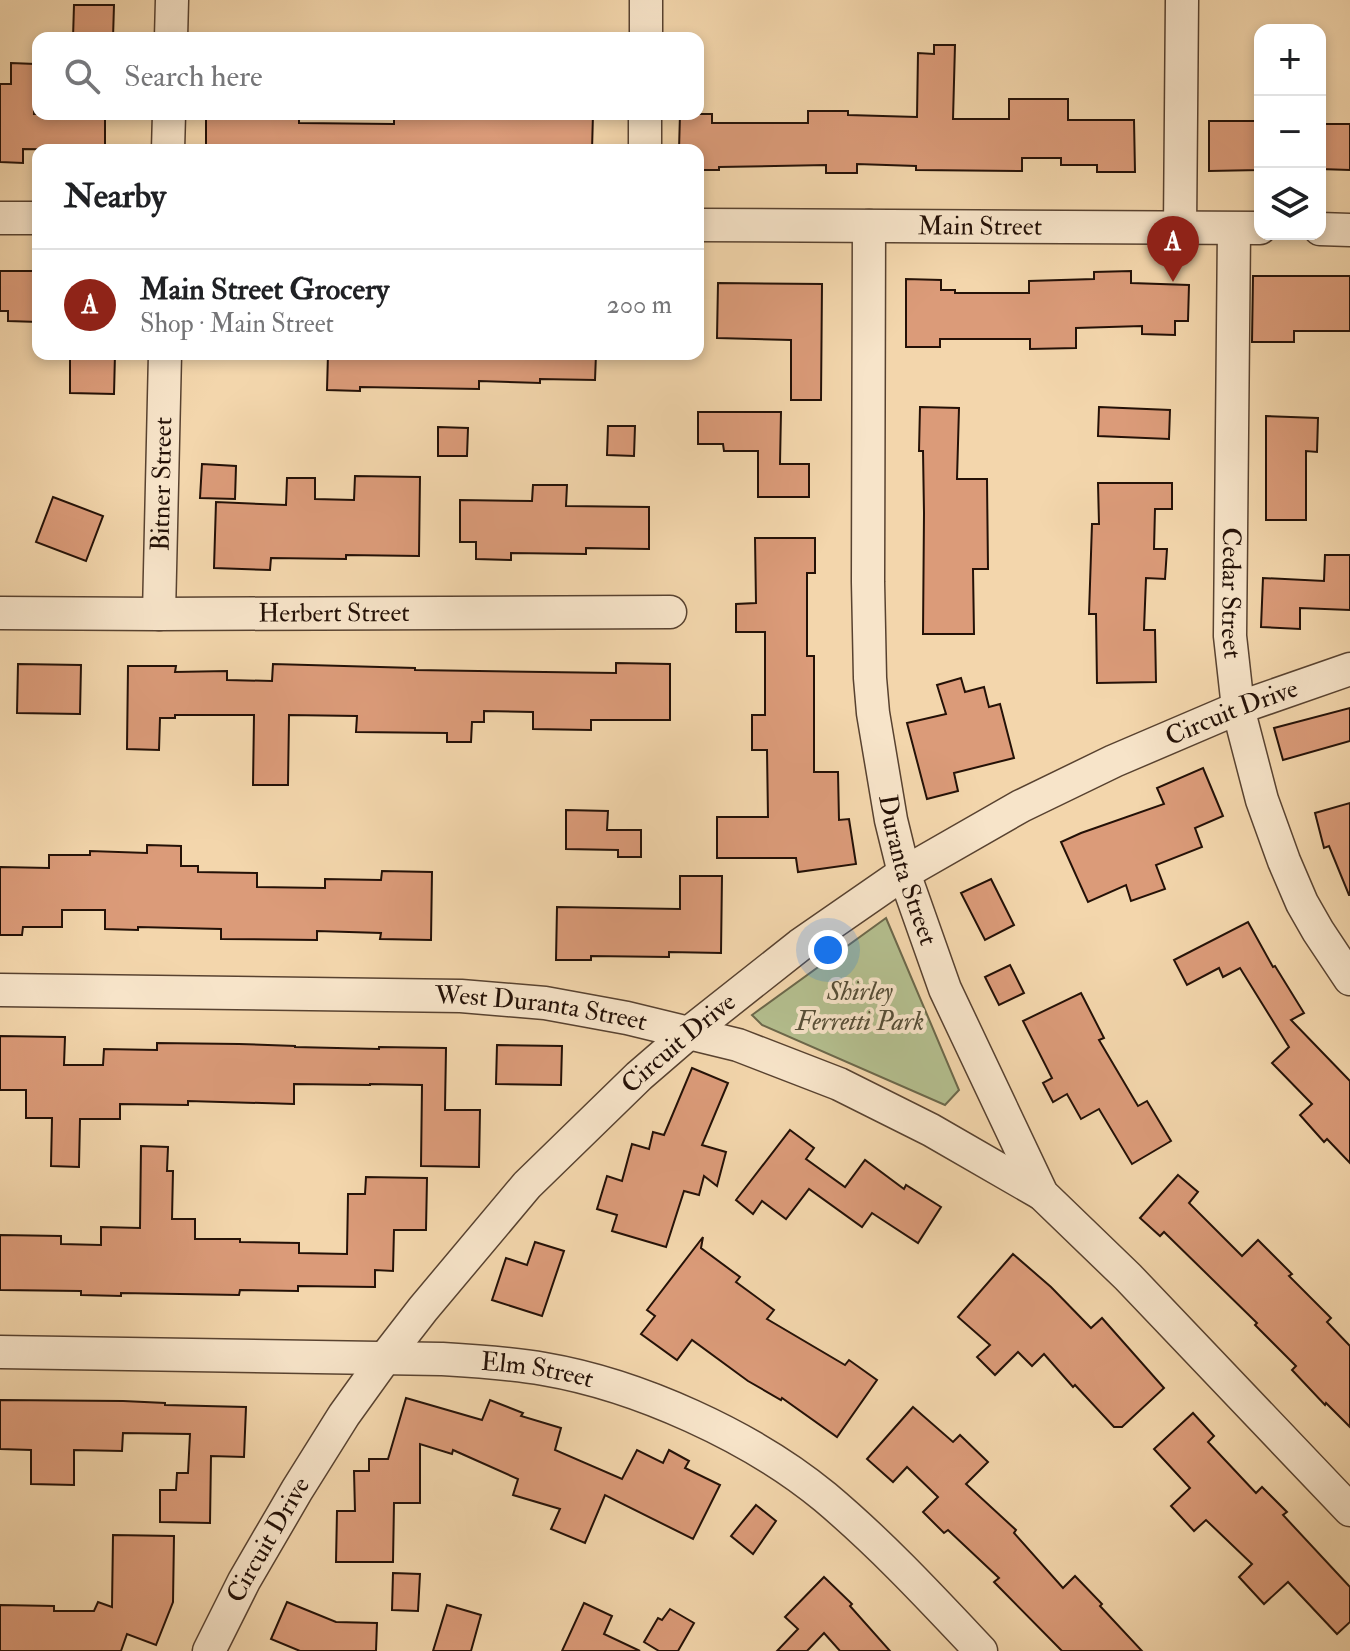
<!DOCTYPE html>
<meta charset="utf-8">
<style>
body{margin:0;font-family:"IM FELL Double Pica",serif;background:#f2f2f2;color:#202124}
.controls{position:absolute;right:24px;top:24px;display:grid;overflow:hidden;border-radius:16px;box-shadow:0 4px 12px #0003}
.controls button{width:72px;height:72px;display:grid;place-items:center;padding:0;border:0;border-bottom:2px solid #e0e0e0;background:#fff;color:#202124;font:40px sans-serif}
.you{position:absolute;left:828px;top:950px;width:28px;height:28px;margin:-20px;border:6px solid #fff;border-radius:50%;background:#1a73e8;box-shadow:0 0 0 12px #1a73e833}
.badge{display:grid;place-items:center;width:52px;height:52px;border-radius:50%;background:#8f2418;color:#fff;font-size:26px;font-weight:700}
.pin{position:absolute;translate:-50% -66px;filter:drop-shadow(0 2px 4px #0008)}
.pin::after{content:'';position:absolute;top:42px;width:28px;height:24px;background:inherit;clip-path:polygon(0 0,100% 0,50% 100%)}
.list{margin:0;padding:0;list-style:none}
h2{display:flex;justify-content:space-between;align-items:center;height:104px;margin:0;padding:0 32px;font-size:34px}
h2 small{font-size:26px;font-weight:400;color:#757577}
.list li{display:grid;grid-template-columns:52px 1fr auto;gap:24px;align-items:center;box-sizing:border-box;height:112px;padding:0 32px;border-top:2px solid #e0e0e0}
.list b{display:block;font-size:30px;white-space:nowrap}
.list p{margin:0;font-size:26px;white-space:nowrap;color:#757577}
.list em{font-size:26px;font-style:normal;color:#757577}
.icon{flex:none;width:44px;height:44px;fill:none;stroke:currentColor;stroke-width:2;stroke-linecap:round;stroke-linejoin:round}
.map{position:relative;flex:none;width:1350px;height:1651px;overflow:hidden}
.search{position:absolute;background:#fff;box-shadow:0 4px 12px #0003;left:32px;top:32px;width:672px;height:88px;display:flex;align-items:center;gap:20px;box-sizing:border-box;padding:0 28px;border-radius:16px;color:#757577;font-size:30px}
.panel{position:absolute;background:#fff;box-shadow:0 4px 12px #0003;left:32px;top:144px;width:672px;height:216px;border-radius:16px}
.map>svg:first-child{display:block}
</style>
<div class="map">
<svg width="1350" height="1651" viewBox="0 0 1350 1651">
<rect width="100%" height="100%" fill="#f3d6ac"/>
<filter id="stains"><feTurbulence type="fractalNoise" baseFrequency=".0025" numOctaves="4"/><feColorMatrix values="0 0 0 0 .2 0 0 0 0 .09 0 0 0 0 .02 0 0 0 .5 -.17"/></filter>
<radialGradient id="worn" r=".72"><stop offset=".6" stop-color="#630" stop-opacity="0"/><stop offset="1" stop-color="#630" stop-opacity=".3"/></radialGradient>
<!-- green -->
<path fill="#b4bf8f" stroke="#6c684b" stroke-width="2" d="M886,918L959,1090L945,1105L762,1025L752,1015Z"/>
<!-- building -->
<g fill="#db9b79" stroke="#241107" stroke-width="2">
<path d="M74,5H114L113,38H73Z"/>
<path d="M934,45H955L953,119H1009V99H1068V120H1134L1135,172H1097V165H1061V158H1022V171L916,170V166L857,164V173H826V165L719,167V170H698V150H679L680,114H712V123H808V111H848V115L917,117L918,53L934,54Z"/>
<path d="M11,63L35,64L34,114H105V150L23,149V163L0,162V84H11Z"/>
<path d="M206,114H299V123L394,124V114H593L592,150H206Z"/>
<path d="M1209,121H1260V170L1209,171Z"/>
<path d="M1320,124H1350V170L1320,169Z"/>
<path d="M0,271H38V322L8,321V311H0Z"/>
<path d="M1131,271V283L1189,285L1188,321H1175V335L1142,334V326L1076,328V348L1030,349V339H940V347H906V279L941,280V290H955V293H1029V281L1094,279V272Z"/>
<path d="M1253,276H1350V331H1294V342H1252Z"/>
<path d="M718,283L822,284L821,400H791V340L717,338Z"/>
<path d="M70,354H115L114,394L70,393Z"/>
<path d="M328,354H596L595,380L540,379V383L479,381V389L360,387V391L327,390Z"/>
<path d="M920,407L959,408L957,479H987L988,569H973L974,634H923L924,513L923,451H919Z"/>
<path d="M1099,407L1170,410L1169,439L1098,436Z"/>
<path d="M698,412H781L780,464H809V497H758V451H724L723,444H698Z"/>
<path d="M1266,416L1318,418L1317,452L1306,451V520H1266Z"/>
<path d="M608,426H635L634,456L607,455Z"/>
<path d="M438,427L468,428L467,456H438Z"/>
<path d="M202,464L236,466L235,499L200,498Z"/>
<path d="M355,476L420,477L419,556L346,555V559L271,558L270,570L214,568L216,502L286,505L287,478H315V499L354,500Z"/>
<path d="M1098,483H1172V509H1155L1154,549H1167L1165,579L1146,578L1144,630H1155L1156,682L1097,683L1096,614H1089L1092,524H1099Z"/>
<path d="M533,485H567L566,506L649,507V549L586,548V554L511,553V560L476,559V542H460V500L532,501Z"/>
<path d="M53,497L103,516L86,561L36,542Z"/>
<path d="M755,538H815V573H807V656H814V772H838L839,820L849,819L856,864L798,872L796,858H717V817H768L767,750H752V715H765V632H736V604L756,603Z"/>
<path d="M1325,555H1350V610L1300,608V629L1261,627L1263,578L1324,581Z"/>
<path d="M616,663L670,664V720H591V730L533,729V712L484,711V722H472L471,742H447V733L356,732L357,716L289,715L288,785H253L254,715H175V718H160L159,750L127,749L128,666H176L175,672L227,671V680L272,681L273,664L415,668V670L616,673Z"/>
<path d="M18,664L81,665L80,714L17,713Z"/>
<path d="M961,678L965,692L984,687L989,707L1000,704L1014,758L954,773L958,791L927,799L907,723L946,714L937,685Z"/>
<path d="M1350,708V741L1283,760L1274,728Z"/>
<path d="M1203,768L1223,816L1195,828L1202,847L1156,865L1165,889L1131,901L1126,885L1088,902L1061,842L1081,833L1164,804L1157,788Z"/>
<path d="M1350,803V895H1349L1329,846L1324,848L1315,813Z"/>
<path d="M566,810L608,811L607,830H641V857H618V850L566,849Z"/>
<path d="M147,845L181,846V866H198V872L257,873V887L325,888V879L381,880L382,871L432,872L431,940L380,939L381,933L317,931V940L221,939V929L138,927V930L105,929V910H62V927H23L22,935H0V867L49,868V855H90V851L147,853Z"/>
<path d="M680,876H722L721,953L669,952V957L591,956V960H556L557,907L680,909Z"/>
<path d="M991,879L1014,925L985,940L961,893Z"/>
<path d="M1248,922L1273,967L1275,966L1304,1013L1291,1020L1350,1081V1163L1327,1139L1324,1142L1300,1115L1312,1104L1272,1063L1289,1047L1240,968L1223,977L1219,968L1187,985L1174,960Z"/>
<path d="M1010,965L1024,993L999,1005L985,977Z"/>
<path d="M1081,993L1104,1038L1099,1040L1138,1106L1147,1101L1171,1141L1132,1164L1099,1109L1081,1119L1067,1094L1053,1102L1043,1083L1052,1078L1023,1021Z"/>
<path d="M0,1036L65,1037L64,1065H103L104,1049L157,1050V1043L239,1044L295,1046V1047L379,1049V1047L446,1048L445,1110H480L479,1167L421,1166L422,1085L370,1084V1085L294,1084V1104L188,1101V1105L120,1104V1119H80L79,1167L51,1166L52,1118H26V1090H0Z"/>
<path d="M497,1045L562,1046L561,1085L496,1084Z"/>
<path d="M692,1068L728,1083L702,1145L726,1152L717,1186L704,1176L699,1195L684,1191L666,1247L612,1231L617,1215L597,1209L607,1176L622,1181L632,1144L649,1149L653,1132L664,1135Z"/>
<path d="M790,1130L814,1148L806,1159L845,1187L865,1160L904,1189L906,1185L941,1207L918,1243L872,1213L862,1227L809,1189L786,1219L762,1201L753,1214L736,1200Z"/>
<path d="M141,1146L168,1147L167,1171H173L172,1219H195V1239H240V1242L299,1243V1253L347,1254L348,1194H365L366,1177L427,1178L426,1230H394L393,1271L375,1270V1287L298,1286V1291L240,1290L239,1295L121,1293V1296L81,1295V1291L0,1290V1235L61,1236V1244L101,1245V1227L140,1228Z"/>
<path d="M1178,1175L1198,1192L1189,1203L1242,1256L1258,1240L1292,1274L1289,1276L1331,1318L1327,1322L1350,1346V1427L1326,1403L1325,1405L1292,1370L1296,1366L1255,1325L1257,1323L1164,1232L1160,1236L1140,1218Z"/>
<path d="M703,1237L701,1248L740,1277L736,1282L774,1310L767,1319L845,1365L849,1360L877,1380L837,1437L782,1398L781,1400L748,1381L692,1340L677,1360L641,1334L655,1316L647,1310Z"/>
<path d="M535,1242L564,1251L542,1316L492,1300L506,1258L527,1265Z"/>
<path d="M1013,1254L1051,1287L1091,1328L1102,1318L1164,1388L1122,1427H1114L1075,1385L1073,1387L1044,1354L1032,1366L1018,1352L995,1375L977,1357L990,1345L958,1317Z"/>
<path d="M406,1398L482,1420L490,1400L523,1413L521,1416L561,1428L555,1450L622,1479L637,1450L663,1463L669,1450L689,1461L685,1468L720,1485L693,1539L605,1495L585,1543L551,1529L560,1509L513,1495L518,1479L453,1450L452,1454L420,1444V1503H394L393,1562H336L337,1511H355L354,1471H369V1459H388Z"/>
<path d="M0,1400L123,1401L165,1403V1405L246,1407L244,1457L211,1456L210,1523L160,1522V1490H176L177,1473H188L190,1434L123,1433L122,1451L74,1450V1485L31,1484V1450L0,1449Z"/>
<path d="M913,1407L953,1442L960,1435L988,1462L966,1484L1016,1530L1014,1533L1063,1588L1075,1576L1102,1604L1100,1606L1142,1651H1062L994,1582L999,1578L948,1530L944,1533L923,1512L938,1497L907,1467L893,1482L867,1459Z"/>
<path d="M1193,1413L1214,1436L1208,1442L1256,1493L1262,1487L1287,1512L1283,1515L1350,1587V1622L1337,1634L1288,1582L1264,1604L1239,1577L1252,1564L1206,1520L1194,1531L1171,1506L1190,1488L1154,1449Z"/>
<path d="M756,1505L776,1521L753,1554L731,1536Z"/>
<path d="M113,1535L174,1536L173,1602L156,1645L127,1634L121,1651H0V1605L54,1606V1611H94L98,1602L112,1607Z"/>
<path d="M393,1573L420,1574L418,1611L392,1610Z"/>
<path d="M824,1577L852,1604L850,1606L890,1651H840L824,1633L807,1651H777L798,1629L785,1617Z"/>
<path d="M287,1602L336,1622L377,1623L376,1651H300L271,1639Z"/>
<path d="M584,1603L612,1616L604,1634L640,1651H562Z"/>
<path d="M447,1605L481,1615L471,1651H433Z"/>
<path d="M670,1609L694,1623L678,1651H659L644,1642L658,1618L662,1620Z"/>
</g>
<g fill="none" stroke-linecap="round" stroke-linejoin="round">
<defs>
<g id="minor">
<path d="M171,38L172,0"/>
<path d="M646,38V0"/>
<path d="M168,150L169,114"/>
<path d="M645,150V114"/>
<path d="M0,218H38"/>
<path id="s1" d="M698,225L1260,228"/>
<path id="s2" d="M869,226L868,582L870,678L873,713L891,820L904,873L945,989L1042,1194L1128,1277L1350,1510"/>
<path d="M1180,228L1182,0"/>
<path id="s3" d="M1234,229L1230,636L1238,708L1262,800L1284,861L1302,903L1318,931L1350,979"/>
<path d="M1320,229L1350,230"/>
<path id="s4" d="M0,613L159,614L670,612"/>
<path id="s5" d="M159,614L165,354"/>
<path id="s6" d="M0,990L461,996L545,1003L627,1018L738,1045L839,1084L931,1130L1042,1194"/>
<path id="s7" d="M0,1352L441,1359C475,1361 510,1363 544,1369C638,1385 751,1436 825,1497C881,1544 931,1598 981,1651"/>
<path id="s8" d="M209,1651L244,1581L297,1490L344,1415L385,1358L423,1309L527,1185L639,1076L690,1032L800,945L904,873L1021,806L1114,761L1238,708L1350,669"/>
</g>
</defs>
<!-- minor casing -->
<use href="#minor" stroke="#584230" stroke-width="35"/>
<!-- minor -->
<use href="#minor" stroke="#f7e4c9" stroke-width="32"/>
</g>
<g text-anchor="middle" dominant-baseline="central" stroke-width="8" stroke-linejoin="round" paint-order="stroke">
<!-- street labels -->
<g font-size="26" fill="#241107" stroke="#f7e4c9">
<text stroke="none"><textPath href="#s1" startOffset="282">Main Street</textPath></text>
<text stroke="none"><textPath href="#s5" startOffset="130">Bitner Street</textPath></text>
<text stroke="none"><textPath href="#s3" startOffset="364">Cedar Street</textPath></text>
<text stroke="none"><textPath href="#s4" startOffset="334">Herbert Street</textPath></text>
<text stroke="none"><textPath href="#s8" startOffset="1422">Circuit Drive</textPath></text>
<text stroke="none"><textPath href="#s2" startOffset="648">Duranta Street</textPath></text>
<text stroke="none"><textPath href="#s6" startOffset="542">West Duranta Street</textPath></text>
<text stroke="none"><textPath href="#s8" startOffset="774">Circuit Drive</textPath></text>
<text stroke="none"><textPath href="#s7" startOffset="538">Elm Street</textPath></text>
<text stroke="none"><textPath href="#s8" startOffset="126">Circuit Drive</textPath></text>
</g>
<!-- park labels -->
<g font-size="26" font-style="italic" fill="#564e37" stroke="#f7e4c9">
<text x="860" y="992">Shirley<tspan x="860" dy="30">Ferretti Park</tspan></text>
</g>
</g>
<rect width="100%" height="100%" filter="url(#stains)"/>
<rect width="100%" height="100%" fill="url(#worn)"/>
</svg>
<div class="controls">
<button>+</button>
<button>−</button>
<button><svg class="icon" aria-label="layers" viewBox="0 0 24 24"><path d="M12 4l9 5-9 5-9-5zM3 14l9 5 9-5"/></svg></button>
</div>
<div class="you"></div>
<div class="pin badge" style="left:1173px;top:282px">A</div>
<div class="search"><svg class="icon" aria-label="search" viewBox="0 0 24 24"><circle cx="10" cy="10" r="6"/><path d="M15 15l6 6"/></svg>Search here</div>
<section class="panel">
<h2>Nearby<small></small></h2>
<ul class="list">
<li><span class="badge">A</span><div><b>Main Street Grocery</b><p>Shop · Main Street</p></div><em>200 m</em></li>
</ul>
</section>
</div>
